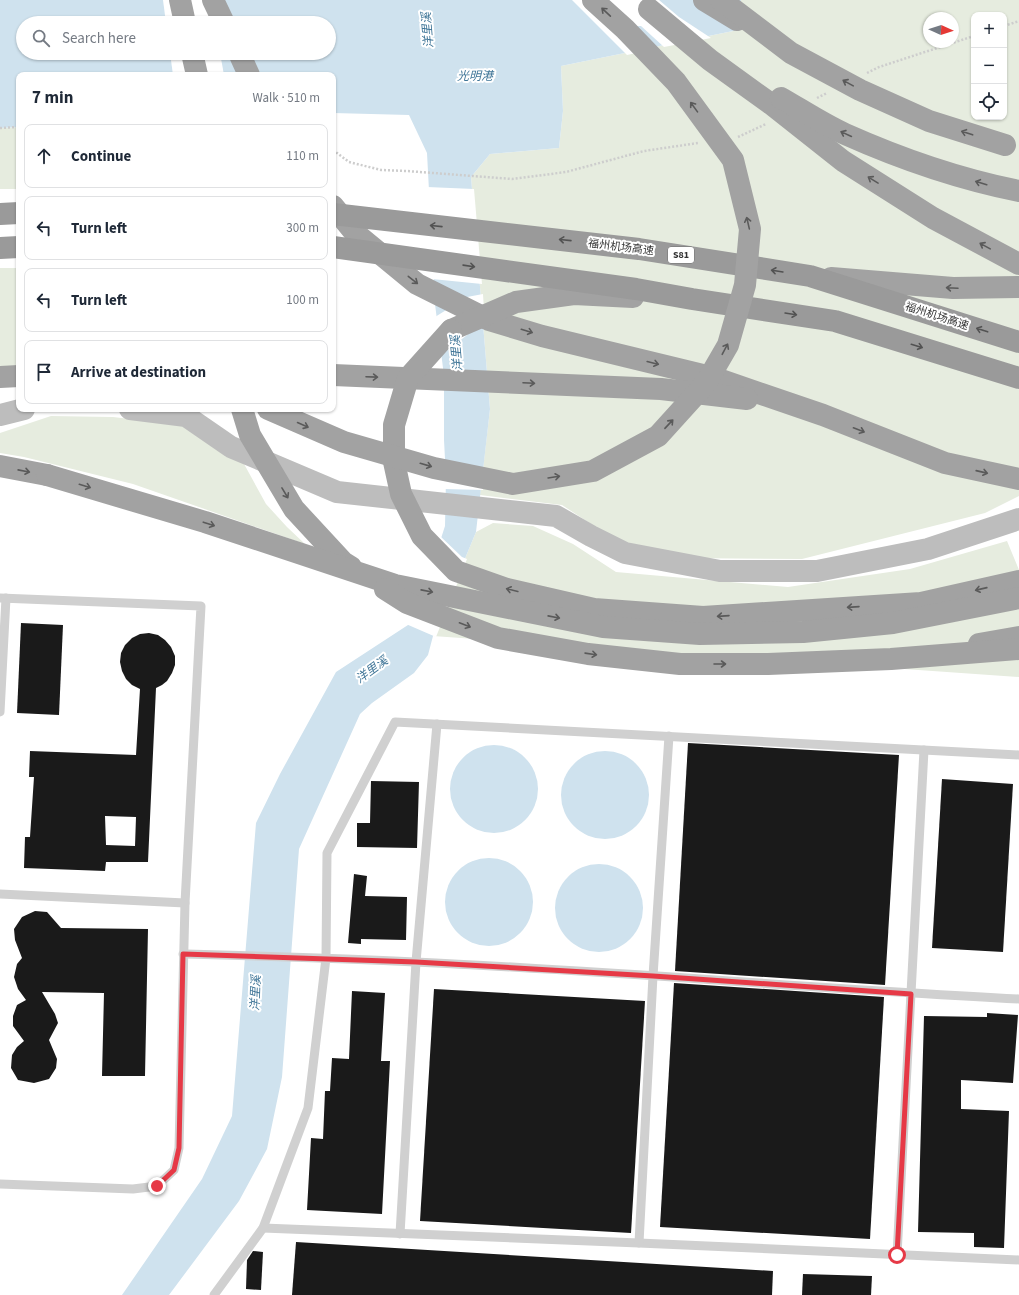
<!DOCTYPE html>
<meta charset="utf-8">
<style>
body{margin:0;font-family:"Source Sans 3","Noto Sans SC",sans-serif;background:#f6f6f7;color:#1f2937}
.controls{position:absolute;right:12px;top:12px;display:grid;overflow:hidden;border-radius:8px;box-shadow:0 1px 3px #0004}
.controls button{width:36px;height:36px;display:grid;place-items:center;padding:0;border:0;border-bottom:1px solid #e0e1e3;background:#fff;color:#1f2937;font:20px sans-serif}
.compass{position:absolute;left:923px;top:12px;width:36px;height:36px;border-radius:50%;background:#fff;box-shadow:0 1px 3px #0004;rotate:93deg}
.stop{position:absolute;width:12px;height:12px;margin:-9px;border:3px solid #e63946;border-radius:50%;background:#fff}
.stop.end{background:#e63946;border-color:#fff;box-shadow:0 1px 4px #0008}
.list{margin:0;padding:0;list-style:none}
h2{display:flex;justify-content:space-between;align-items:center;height:52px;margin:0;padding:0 16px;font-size:17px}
h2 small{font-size:13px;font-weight:400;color:#747a83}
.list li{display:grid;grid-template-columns:26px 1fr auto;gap:12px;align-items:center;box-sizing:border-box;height:64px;margin:0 8px 8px;padding:0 8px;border:1px solid #e0e1e3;border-radius:8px}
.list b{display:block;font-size:15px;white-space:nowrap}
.list em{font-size:13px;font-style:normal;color:#747a83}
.icon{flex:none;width:22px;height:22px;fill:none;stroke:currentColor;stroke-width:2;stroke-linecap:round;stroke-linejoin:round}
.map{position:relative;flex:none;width:1019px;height:1295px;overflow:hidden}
.search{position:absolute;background:#fff;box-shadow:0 1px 3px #0004;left:16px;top:16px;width:320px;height:44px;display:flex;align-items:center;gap:10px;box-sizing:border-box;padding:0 14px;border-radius:22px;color:#747a83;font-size:15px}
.panel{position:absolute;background:#fff;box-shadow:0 1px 3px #0004;left:16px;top:72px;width:320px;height:340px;border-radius:8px}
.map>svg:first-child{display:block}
</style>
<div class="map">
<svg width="1019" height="1295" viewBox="0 0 1019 1295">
<rect width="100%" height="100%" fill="#fff"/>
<!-- green -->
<g fill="#e6ecdf" fill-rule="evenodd">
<path d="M741,0H1019V496L985,513L802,559L675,558L617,541L562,505L480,495L490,409L471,177L490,154L559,148L563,111L561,66L738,30ZM974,15H1004V117H974ZM929,18H953V42H929Z"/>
<path d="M19,127V189H0V128Z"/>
<path d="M0,268H19V372L0,373Z"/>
<path d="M51,416L113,417L189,426L238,453L266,504L287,527L305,544L133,484L24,457L0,453V433Z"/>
<path d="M493,523L533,526L573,544L616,572L788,587L910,569L1007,541L1019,570V677L433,636L476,532Z"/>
</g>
<!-- water -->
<g fill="#cfe2ee" fill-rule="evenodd">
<path d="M0,0H741L738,30L561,66L563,111L559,148L490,154L471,177L490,409L476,532L433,636L428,655L414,673L372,703L360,714L299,849L282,1077L267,1149L239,1201L169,1295H122L202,1179L232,1116L256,823L280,774L336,672L408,625L416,616L445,526L446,478L444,440V376L435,304L427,153L409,115L333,113V75H19V127L0,128ZM23,23H329V53H23Z"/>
<circle cx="494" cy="789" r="44"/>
<circle cx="605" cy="795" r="44"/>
<circle cx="489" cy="902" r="44"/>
<circle cx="599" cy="908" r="44"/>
</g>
<!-- pier -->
<g fill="#fff">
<path d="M163,0H210L215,23H166Z"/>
<path d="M572,0H659L679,17L711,38L664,47L641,26H634L655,49L627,55Z"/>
<path d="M170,53H220L224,75H173Z"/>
<path d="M427,187L474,189L482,284L432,279Z"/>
<path d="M483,294L485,327L471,332L440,356L435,317L467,297Z"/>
<path d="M485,472L483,490L444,489V478Z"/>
<path d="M440,536L462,557L467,559L436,637L406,624L414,615Z"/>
</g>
<!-- building -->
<g fill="#1a1a1a" fill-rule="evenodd">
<path d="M21,623L63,625L59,715L17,713Z"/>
<path d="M149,633L158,635L165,640L171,647L175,656V665L172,673L167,681L162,685L156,688L148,862H106L105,871L24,868L25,837H30L34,777H29L30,751L136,755L140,689L132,685L126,679L122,671L120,662L121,653L125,645L132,638L140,634ZM105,816L136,817L135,846L106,845Z"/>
<path d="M688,743L899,755L885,985L675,971Z"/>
<path d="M942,779L1013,784L1003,952L932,948Z"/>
<path d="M371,781L419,782L417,848L357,847V823H370Z"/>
<path d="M354,874L367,876L365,896L407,897L406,940L361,939V944L348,943Z"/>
<path d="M35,911L47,912L61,928L148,929L145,1076H102L104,993L42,992L55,1014L58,1023L49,1040L57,1059L56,1068L49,1079L34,1083L18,1080L11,1068L12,1055L17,1047L24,1041L13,1026V1016L17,1005L26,1000L18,989L14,977L17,964L22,958L15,940L14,929L22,917Z"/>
<path d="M674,983L884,997L870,1239L660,1227Z"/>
<path d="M434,989L645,1001L631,1233L420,1221Z"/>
<path d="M352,991L385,993L381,1061H390L382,1214L307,1210L311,1138L323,1139L325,1091H330L332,1058L349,1059Z"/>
<path d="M987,1013L1018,1015L1013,1083L961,1080V1109L1009,1111L1004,1248L974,1247V1233L918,1232L924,1016L987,1017Z"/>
<path d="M296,1242L773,1271L772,1295H292Z"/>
<path d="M253,1251L263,1252L261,1290L246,1289L247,1260Z"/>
<path d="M803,1274L872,1276L871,1295H802Z"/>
</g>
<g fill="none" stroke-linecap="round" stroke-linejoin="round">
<!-- path -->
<g stroke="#cdcdcd" stroke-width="2.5" stroke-dasharray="2 2" stroke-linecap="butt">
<path d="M1004,26L1019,21"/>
<path d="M867,73L879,67L974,36"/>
<path d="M817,98L827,93"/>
<path d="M0,128L19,127"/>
<path d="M738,137L766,124"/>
<path d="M333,150L349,162L381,170L407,171L512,179L566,172L644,151L698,143"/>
</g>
<!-- service -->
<g stroke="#d0d0d0" stroke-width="9">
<path d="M0,598L201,606L185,903L179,1148L174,1170L157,1186L133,1189L0,1184"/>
<path d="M0,712L6,598"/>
<path d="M0,894L185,903"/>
<path d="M183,954C260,956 338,958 415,962C616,971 817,989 1019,999"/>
<path d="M263,1228L639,1243L1019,1260"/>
<path d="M400,1234L416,962L437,724"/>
<path d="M639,1243L653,976L669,736"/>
<path d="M897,1255L924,750"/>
<path d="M214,1295L263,1228L308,1108L326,958L327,853L395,722L1019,755"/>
</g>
<!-- secondary -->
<g stroke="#bdbdbd" stroke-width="22">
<path d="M130,409L186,416L231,447L337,492L556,516L591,536L625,553L720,571H817L928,549L1019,519"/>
<path d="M0,415L24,409"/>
</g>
<!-- trunk -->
<g stroke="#a2a2a2" stroke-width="22">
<path d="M180,0L185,23"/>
<path d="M213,0L224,23"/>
<path d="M704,0L737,20"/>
<path d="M192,53L197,75"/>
<path d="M239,53L249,75"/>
<path d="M333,206L355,233L417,284L489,320L542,336L715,378L823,415L945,463L1019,479"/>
<path d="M831,278L953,288L1019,287"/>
<path d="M451,330L516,302L574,294L633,297"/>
<path d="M333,375L661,389L747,399"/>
<path d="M0,377L19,376"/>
<path d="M0,466L47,475"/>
<path d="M979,644L1019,637"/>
</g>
<!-- motorway -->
<g stroke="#9a9a9a" stroke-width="22">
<path d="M0,214L19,213"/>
<path d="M333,214L639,249L810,276L1019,342"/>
<path d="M333,247L636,289L692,299L835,321L1019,378"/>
<path d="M0,248L19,247"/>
</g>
<!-- trunk-bridge -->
<g stroke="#a2a2a2" stroke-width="22">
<path d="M721,0L791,53L860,90L929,121L1005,145"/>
<path d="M649,9L710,60L771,104L843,161L933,218L1019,264"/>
<path d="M781,98C802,110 823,124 845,134C901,159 959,179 1019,191"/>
<path d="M451,330L408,378L394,425V462L401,494L422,536L456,571L507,589L594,609L703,617L921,603L1019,581"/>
<path d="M242,409L250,435L294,509L343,562L351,567"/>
<path d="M268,409L344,442L434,468L513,484L593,471L658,436L706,383L728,345L745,285L750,229L733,160L676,82L625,29L593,0"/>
<path d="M47,475L205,522L395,585L603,627L700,634L803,632L893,623L1019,598"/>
<path d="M385,589L407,603L498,638L588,654L680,664H768L891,659L1019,649"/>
</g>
</g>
<!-- one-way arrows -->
<defs><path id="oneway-shaft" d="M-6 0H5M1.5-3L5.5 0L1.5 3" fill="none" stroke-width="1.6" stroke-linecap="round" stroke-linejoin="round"/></defs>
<g stroke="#5a5a5a">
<use href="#oneway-shaft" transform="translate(606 12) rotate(-137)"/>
<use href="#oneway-shaft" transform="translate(848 83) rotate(-151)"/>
<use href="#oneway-shaft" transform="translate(694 107) rotate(-126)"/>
<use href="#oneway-shaft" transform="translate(967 133) rotate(-162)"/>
<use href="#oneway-shaft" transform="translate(846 134) rotate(-155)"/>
<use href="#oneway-shaft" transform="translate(873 180) rotate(-148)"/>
<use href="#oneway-shaft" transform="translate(981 183) rotate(-163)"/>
<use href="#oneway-shaft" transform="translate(748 223) rotate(-103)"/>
<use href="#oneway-shaft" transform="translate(985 246) rotate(-151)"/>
<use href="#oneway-shaft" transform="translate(413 280) rotate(38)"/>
<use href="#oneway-shaft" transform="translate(952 288) rotate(-177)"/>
<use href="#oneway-shaft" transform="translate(527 331) rotate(17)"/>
<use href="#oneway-shaft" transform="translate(725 349) rotate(-62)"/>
<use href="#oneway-shaft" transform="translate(653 363) rotate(14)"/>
<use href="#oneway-shaft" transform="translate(372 377) rotate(2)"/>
<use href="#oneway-shaft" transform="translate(529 383) rotate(3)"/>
<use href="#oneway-shaft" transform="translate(669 424) rotate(-47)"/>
<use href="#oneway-shaft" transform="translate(303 425) rotate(24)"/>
<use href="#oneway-shaft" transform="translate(859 430) rotate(21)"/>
<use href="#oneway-shaft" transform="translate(426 465) rotate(16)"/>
<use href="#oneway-shaft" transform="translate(24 471) rotate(11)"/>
<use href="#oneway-shaft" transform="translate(982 472) rotate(13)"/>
<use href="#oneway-shaft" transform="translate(554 477) rotate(-9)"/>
<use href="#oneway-shaft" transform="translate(85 486) rotate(17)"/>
<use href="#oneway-shaft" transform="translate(285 493) rotate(59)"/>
<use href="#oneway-shaft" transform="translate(209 524) rotate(18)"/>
<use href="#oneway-shaft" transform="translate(981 589) rotate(167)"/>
<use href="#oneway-shaft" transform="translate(512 590) rotate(-166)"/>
<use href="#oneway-shaft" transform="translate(427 591) rotate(11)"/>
<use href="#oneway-shaft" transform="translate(853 607) rotate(176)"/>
<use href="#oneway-shaft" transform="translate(723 616) rotate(176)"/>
<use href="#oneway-shaft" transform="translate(554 617) rotate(11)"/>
<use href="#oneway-shaft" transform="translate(465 625) rotate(21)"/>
<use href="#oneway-shaft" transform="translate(591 654) rotate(8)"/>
<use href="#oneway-shaft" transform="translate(720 664)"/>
</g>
<g stroke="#525252">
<use href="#oneway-shaft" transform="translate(436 226) rotate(-174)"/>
<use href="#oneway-shaft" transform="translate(565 240) rotate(-174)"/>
<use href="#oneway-shaft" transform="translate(469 266) rotate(8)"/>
<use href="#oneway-shaft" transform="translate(777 271) rotate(-171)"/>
<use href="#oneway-shaft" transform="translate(791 314) rotate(9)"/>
<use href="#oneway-shaft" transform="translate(982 330) rotate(-162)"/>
<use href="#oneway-shaft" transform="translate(917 346) rotate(17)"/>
</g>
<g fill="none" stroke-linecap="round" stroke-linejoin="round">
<!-- route -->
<path stroke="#e63946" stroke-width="5" d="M157,1186L174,1170L179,1148L183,954L416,962L653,976L911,994L897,1255"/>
</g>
<g text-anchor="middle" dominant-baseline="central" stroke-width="4" stroke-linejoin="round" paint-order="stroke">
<!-- shield labels -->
<rect fill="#fff" stroke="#707070" stroke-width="1" x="668" y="247" width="26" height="16" rx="3"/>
<g font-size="10" font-weight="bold" fill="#333">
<text x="681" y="255">S81</text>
</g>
<!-- street labels -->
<g font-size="11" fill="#333" stroke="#fff">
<text transform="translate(621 247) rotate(7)">福州机场高速</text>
<text transform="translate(937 316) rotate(18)">福州机场高速</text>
</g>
<!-- water labels -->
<g font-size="12" font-style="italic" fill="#3f7597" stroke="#fff">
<text transform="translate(428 30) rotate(-95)">洋里溪</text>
<text x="475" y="76">光明港</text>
<text transform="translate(457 353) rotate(-95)">洋里溪</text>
<text transform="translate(372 670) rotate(-36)">洋里溪</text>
<text transform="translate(256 993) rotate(-88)">洋里溪</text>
</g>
</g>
</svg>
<div class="controls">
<button>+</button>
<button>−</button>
<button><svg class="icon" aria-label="locate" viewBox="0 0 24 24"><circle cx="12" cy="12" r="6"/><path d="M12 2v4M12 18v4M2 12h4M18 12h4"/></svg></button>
</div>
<svg class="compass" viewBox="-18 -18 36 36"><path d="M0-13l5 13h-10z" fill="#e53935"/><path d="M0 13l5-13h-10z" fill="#747a83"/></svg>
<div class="stop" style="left:897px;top:1255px"></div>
<div class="stop end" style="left:157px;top:1186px"></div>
<div class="search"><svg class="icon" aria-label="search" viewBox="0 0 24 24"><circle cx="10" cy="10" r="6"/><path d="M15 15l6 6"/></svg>Search here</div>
<section class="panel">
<h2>7 min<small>Walk · 510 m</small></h2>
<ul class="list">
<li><svg class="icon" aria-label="ahead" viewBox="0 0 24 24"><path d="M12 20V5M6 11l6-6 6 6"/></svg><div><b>Continue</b></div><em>110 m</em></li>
<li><svg class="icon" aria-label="left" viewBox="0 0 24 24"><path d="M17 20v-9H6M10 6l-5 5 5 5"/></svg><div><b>Turn left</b></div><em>300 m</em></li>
<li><svg class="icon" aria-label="left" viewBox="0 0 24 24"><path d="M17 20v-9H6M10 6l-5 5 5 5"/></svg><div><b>Turn left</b></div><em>100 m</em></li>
<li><svg class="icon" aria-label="arrive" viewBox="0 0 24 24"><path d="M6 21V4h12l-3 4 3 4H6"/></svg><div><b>Arrive at destination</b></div></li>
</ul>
</section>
</div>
